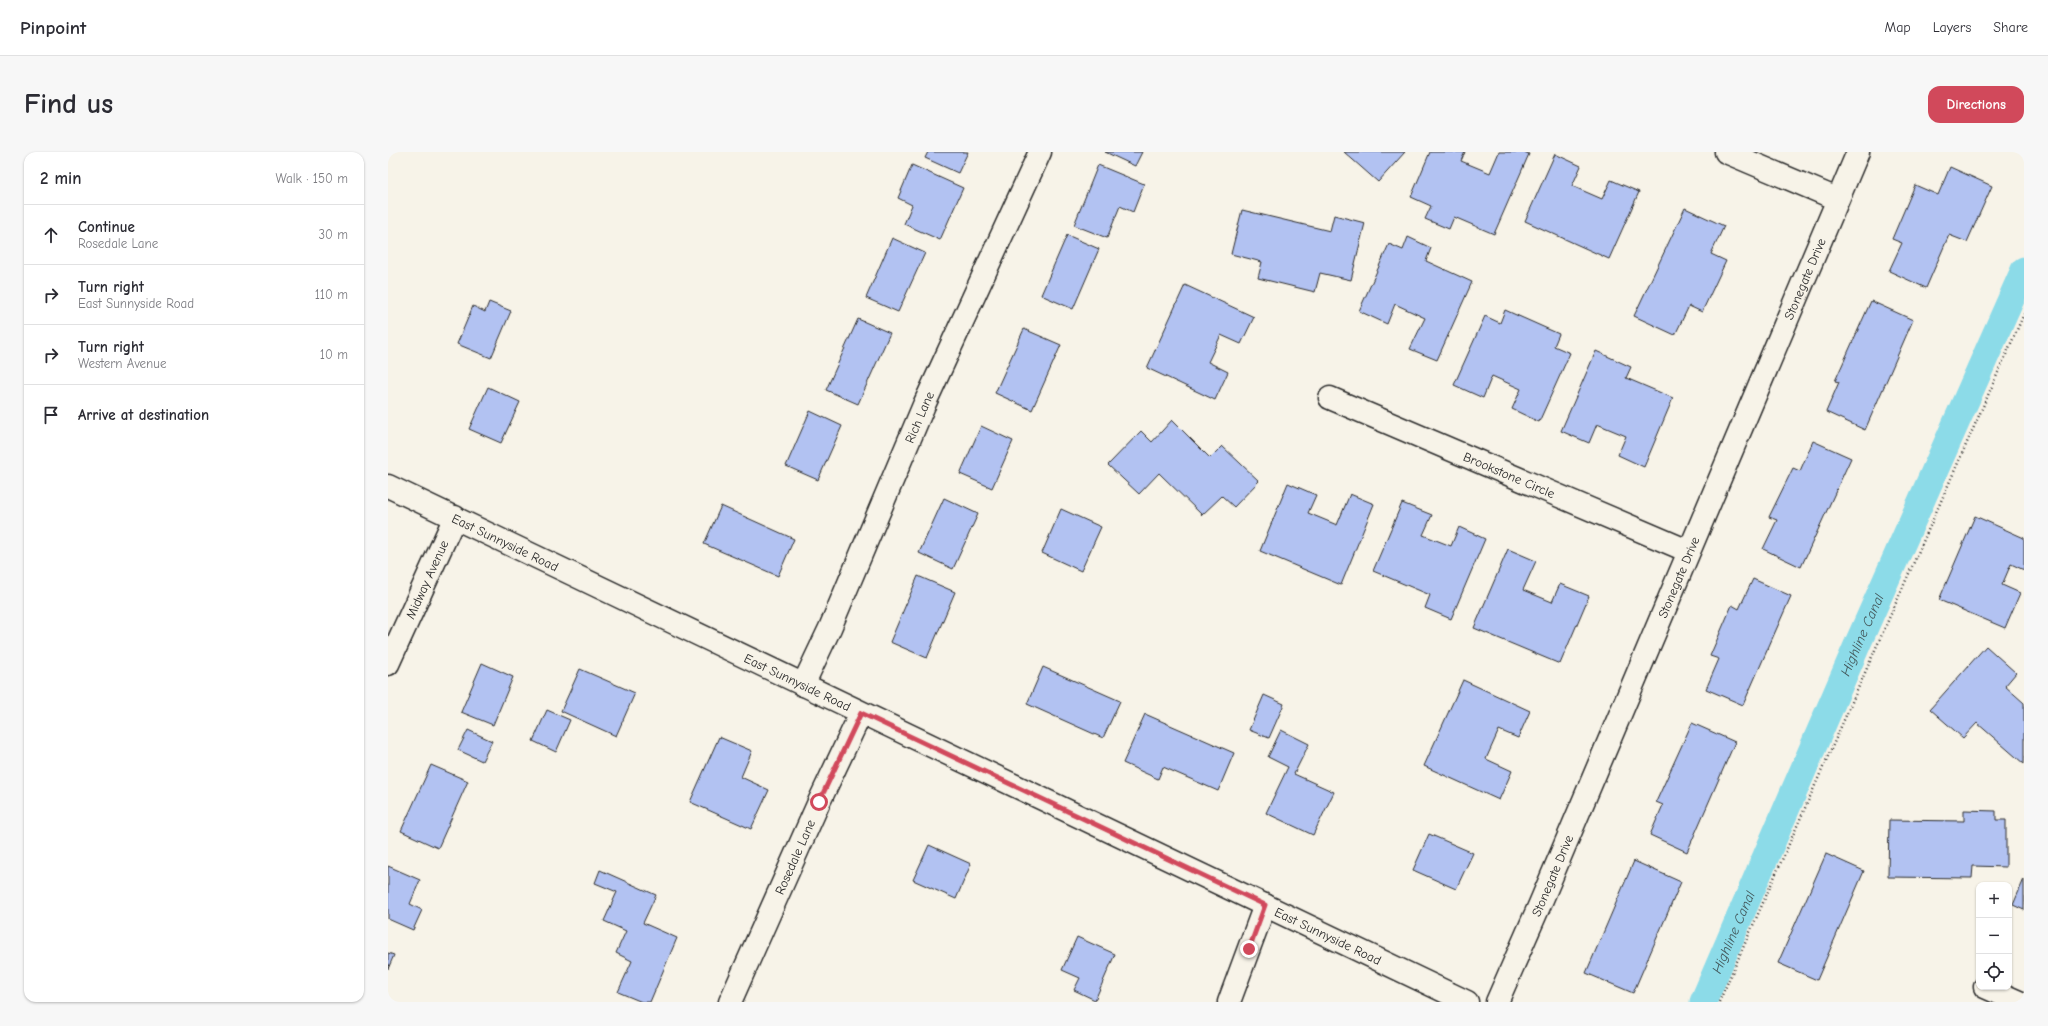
<!DOCTYPE html>
<meta charset="utf-8">
<style>
body{margin:0;font-family:"Comic Neue",sans-serif;background:#f7f7f7;color:#2b2b33}
.controls{position:absolute;right:12px;bottom:12px;display:grid;overflow:hidden;border-radius:8px;box-shadow:0 1px 3px #0004}
.controls button{width:36px;height:36px;display:grid;place-items:center;padding:0;border:0;border-bottom:1px solid #e1e1e2;background:#fff;color:#2b2b33;font:20px sans-serif}
.stop{position:absolute;width:12px;height:12px;margin:-9px;border:3px solid #d1495b;border-radius:50%;background:#fff}
.stop.end{background:#d1495b;border-color:#fff;box-shadow:0 1px 4px #0008}
.list{margin:0;padding:0;list-style:none}
h2{display:flex;justify-content:space-between;align-items:center;height:52px;margin:0;padding:0 16px;font-size:17px}
h2 small{font-size:13px;font-weight:400;color:#7c7c81}
.list li{display:grid;grid-template-columns:26px 1fr auto;gap:12px;align-items:center;box-sizing:border-box;height:60px;padding:0 16px;border-top:1px solid #e1e1e2}
.list b{display:block;font-size:15px;white-space:nowrap}
.list p{margin:0;font-size:13px;white-space:nowrap;color:#7c7c81}
.list em{font-size:13px;font-style:normal;color:#7c7c81}
.icon{flex:none;width:22px;height:22px;fill:none;stroke:currentColor;stroke-width:2;stroke-linecap:round;stroke-linejoin:round}
.map{position:relative;flex:none;width:1636px;height:850px;overflow:hidden;border-radius:12px}
header{display:flex;align-items:center;gap:24px;box-sizing:border-box;height:56px;padding:0 20px;background:#fff;border-bottom:1px solid #e1e1e2}
header strong{font-size:19px}
nav{display:flex;gap:22px;margin-inline-start:auto;font-size:14px}
.intro{display:flex;align-items:center;justify-content:space-between;box-sizing:border-box;height:96px;padding:0 24px}
h1{margin:0;font-size:28px}
.button{padding:10px 18px;border-radius:12px;background:#d1495b;color:#fff;font-size:14px;font-weight:700}
main{display:flex;gap:24px;padding:0 24px}
aside{flex:1;background:#fff;border-radius:12px;box-shadow:0 1px 3px #0004}
.map>svg:first-child{display:block}
</style>
<header>
<strong>Pinpoint</strong>
<nav><a>Map</a><a>Layers</a><a>Share</a></nav>
</header>
<div class="intro"><h1>Find us</h1><a class="button">Directions</a></div>
<main>
<aside>
<h2>2 min<small>Walk · 150 m</small></h2>
<ul class="list">
<li><svg class="icon" aria-label="ahead" viewBox="0 0 24 24"><path d="M12 20V5M6 11l6-6 6 6"/></svg><div><b>Continue</b><p>Rosedale Lane</p></div><em>30 m</em></li>
<li><svg class="icon" aria-label="right" viewBox="0 0 24 24"><path d="M7 20v-9h11M14 6l5 5-5 5"/></svg><div><b>Turn right</b><p>East Sunnyside Road</p></div><em>110 m</em></li>
<li><svg class="icon" aria-label="right" viewBox="0 0 24 24"><path d="M7 20v-9h11M14 6l5 5-5 5"/></svg><div><b>Turn right</b><p>Western Avenue</p></div><em>10 m</em></li>
<li><svg class="icon" aria-label="arrive" viewBox="0 0 24 24"><path d="M6 21V4h12l-3 4 3 4H6"/></svg><div><b>Arrive at destination</b></div></li>
</ul>
</aside>
<div class="map">
<svg width="1636" height="850" viewBox="0 0 1636 850">
<rect width="100%" height="100%" fill="#f7f3e8"/>
<filter id="ink" filterUnits="userSpaceOnUse"><feTurbulence type="fractalNoise" baseFrequency=".025" numOctaves="2"/><feDisplacementMap in="SourceGraphic" scale="8" xChannelSelector="R" yChannelSelector="G"/><feConvolveMatrix kernelMatrix="1 2 1 2 8 2 1 2 1" color-interpolation-filters="sRGB"/></filter>
<g filter="url(#ink)">
<g fill="none" stroke-linecap="round" stroke-linejoin="round">
<!-- canal -->
<path stroke="#8cdbe8" stroke-width="27" id="s1" d="M1315,850L1470,491L1636,118"/>
</g>
<!-- building -->
<g fill="#b2c2f2" stroke="#2b2b2b">
<path d="M540,0H580L570,21L537,6Z"/>
<path d="M717,0H754L747,14Z"/>
<path d="M956,0H1017L990,30Z"/>
<path d="M1042,0H1077L1073,9L1102,21L1111,0H1136L1141,2L1106,82L1066,65L1061,77L1037,67L1043,54L1023,45Z"/>
<path d="M1167,2L1193,14L1184,34L1214,47L1223,28L1251,40L1221,107L1137,69Z"/>
<path d="M524,13L575,36L552,88L516,72L524,53L510,46Z"/>
<path d="M710,13L756,32L745,60L732,54L719,86L686,73Z"/>
<path d="M1562,15L1604,34L1579,90L1561,83L1538,136L1501,119L1514,91L1504,87L1527,33L1550,43Z"/>
<path d="M1297,56L1336,74L1323,102L1338,109L1314,160L1301,154L1287,183L1246,164Z"/>
<path d="M854,58L942,79L946,63L977,71L963,128L932,121L927,140L870,126L874,110L843,102Z"/>
<path d="M679,83L711,97L685,157L653,143Z"/>
<path d="M1020,85L1043,96L1038,109L1084,130L1049,208L1022,197L1037,166L1007,152L999,172L971,159L1001,92L1015,98Z"/>
<path d="M504,86L537,101L510,160L478,146Z"/>
<path d="M797,133L866,165L853,192L833,183L820,210L840,220L827,248L759,216Z"/>
<path d="M1483,149L1525,168L1477,278L1438,260L1451,230L1447,229Z"/>
<path d="M101,150L123,159L103,206L69,192L85,154L97,160Z"/>
<path d="M1117,158L1171,182L1166,194L1182,201L1151,270L1124,257L1133,237L1104,224L1095,246L1066,233L1097,164L1112,171Z"/>
<path d="M470,167L502,181L470,252L438,238Z"/>
<path d="M636,177L673,193L644,258L607,241Z"/>
<path d="M1208,199L1243,215L1238,226L1285,246L1256,315L1230,303L1238,284L1209,272L1201,291L1173,279Z"/>
<path d="M100,235L132,250L113,291L81,277Z"/>
<path d="M422,259L454,274L430,328L398,314Z"/>
<path d="M784,268L822,306L834,294L871,329L846,355L834,344L814,363L771,321L751,342L720,313L753,279L764,290Z"/>
<path d="M593,274L625,289L604,336L572,322Z"/>
<path d="M1425,289L1463,306L1413,415L1375,397L1389,368L1381,365L1405,316L1412,319Z"/>
<path d="M900,331L928,343L920,361L949,373L962,342L986,352L953,433L872,399Z"/>
<path d="M556,346L590,362L565,417L531,401Z"/>
<path d="M1014,351L1044,363L1035,383L1063,394L1071,375L1097,387L1063,467L1037,456L1042,443L985,419Z"/>
<path d="M333,354L406,387L390,424L316,392Z"/>
<path d="M673,357L713,375L693,419L654,401Z"/>
<path d="M1587,364L1636,386V418L1623,412L1614,433L1632,441L1617,476L1551,448Z"/>
<path d="M1120,397L1148,409L1135,438L1164,450L1172,432L1201,444L1172,512L1086,476Z"/>
<path d="M530,424L567,440L539,506L502,490Z"/>
<path d="M1365,427L1403,444L1355,553L1318,537L1331,507L1322,504L1344,453L1351,457Z"/>
<path d="M1598,494L1628,521L1617,534L1636,551V612L1589,571L1575,586L1542,557Z"/>
<path d="M94,511L125,525L105,573L73,560Z"/>
<path d="M655,515L732,549L715,586L639,552Z"/>
<path d="M192,517L247,541L228,584L173,559Z"/>
<path d="M1075,528L1142,559L1130,586L1111,578L1098,607L1124,619L1111,648L1036,614Z"/>
<path d="M876,543L896,552L881,586L861,578Z"/>
<path d="M159,558L182,568L168,600L145,589Z"/>
<path d="M757,562L846,601L830,639L775,615L770,627L735,611Z"/>
<path d="M1304,571L1347,590L1299,700L1262,683L1275,653L1268,650Z"/>
<path d="M80,578L104,589L94,609L70,598Z"/>
<path d="M893,578L921,592L906,622L946,640L925,683L878,661L900,615L880,605Z"/>
<path d="M331,585L364,599L353,625L381,638L363,677L302,650Z"/>
<path d="M43,613L80,629L50,696L13,679Z"/>
<path d="M1576,658L1608,659V668H1618V715L1585,714L1584,726L1500,725L1501,668L1576,669Z"/>
<path d="M1041,682L1085,701L1068,737L1025,718Z"/>
<path d="M541,693L583,712L568,747L525,728Z"/>
<path d="M1438,702L1476,719L1429,828L1390,811Z"/>
<path d="M1246,709L1293,730L1245,841L1198,821Z"/>
<path d="M0,714L32,728L22,752L34,758L25,778L0,767Z"/>
<path d="M212,718L268,743L255,771L289,786L262,850H254L230,840L244,809L228,801L238,779L216,769L229,740L207,731Z"/>
<path d="M1636,727V758L1625,753Z"/>
<path d="M689,785L727,802L707,848L686,838L692,826L674,818Z"/>
<path d="M0,801L6,803L0,817Z"/>
</g>
<g fill="none" stroke-linecap="round" stroke-linejoin="round">
<defs>
<g id="street">
<path d="M1338,0L1449,47"/>
<path id="s2" d="M942,246L1300,399"/>
<path id="s3" d="M415,533L442,476L536,253L652,0"/>
<path d="M1597,835L1631,850"/>
<path id="s4" d="M342,850L431,650L473,561"/>
<path d="M841,850L877,753"/>
<path id="s5" d="M1109,850L1152,752L1470,0"/>
</g>
<g id="secondary">
<path id="s6" d="M0,334L1079,850"/>
<path id="s7" d="M0,512L67,365"/>
</g>
</defs>
<!-- street casing -->
<use href="#street" stroke="#2b2b2b" stroke-width="25"/>
<!-- secondary casing -->
<use href="#secondary" stroke="#2b2b2b" stroke-width="25"/>
<!-- path -->
<path stroke="#2b2b2b" stroke-width="2.5" stroke-dasharray="1 3" stroke-linecap="butt" d="M1331,850L1636,162"/>
<!-- street -->
<use href="#street" stroke="#f7f3e8" stroke-width="22"/>
<!-- secondary -->
<use href="#secondary" stroke="#f7f3e8" stroke-width="22"/>
</g>
</g>
<g fill="none" stroke-linecap="round" stroke-linejoin="round" filter="url(#ink)">
<!-- route -->
<path stroke="#d1495b" stroke-width="5" d="M431,650L473,561L877,753L861,797"/>
</g>
<g text-anchor="middle" dominant-baseline="central" stroke-width="3" stroke-linejoin="round" paint-order="stroke">
<!-- street labels -->
<g font-size="13" fill="#2b2b2b" stroke="#f7f3e8">
<text stroke="none"><textPath href="#s5" startOffset="786">Stonegate Drive</textPath></text>
<text stroke="none"><textPath href="#s3" startOffset="292">Rich Lane</textPath></text>
<text stroke="none"><textPath href="#s2" startOffset="195">Brookstone Circle</textPath></text>
<text stroke="none"><textPath href="#s6" startOffset="130">East Sunnyside Road</textPath></text>
<text stroke="none"><textPath href="#s5" startOffset="462">Stonegate Drive</textPath></text>
<text stroke="none"><textPath href="#s7" startOffset="93">Midway Avenue</textPath></text>
<text stroke="none"><textPath href="#s6" startOffset="454">East Sunnyside Road</textPath></text>
<text stroke="none"><textPath href="#s4" startOffset="159">Rosedale Lane</textPath></text>
<text stroke="none"><textPath href="#s5" startOffset="138">Stonegate Drive</textPath></text>
<text stroke="none"><textPath href="#s6" startOffset="1042">East Sunnyside Road</textPath></text>
</g>
<!-- water labels -->
<g font-size="14" font-style="italic" fill="#43575a" stroke="#f7f3e8">
<text stroke="none"><textPath href="#s1" startOffset="400">Highline Canal</textPath></text>
<text stroke="none"><textPath href="#s1" startOffset="76">Highline Canal</textPath></text>
</g>
</g>
</svg>
<div class="controls">
<button>+</button>
<button>−</button>
<button><svg class="icon" aria-label="locate" viewBox="0 0 24 24"><circle cx="12" cy="12" r="6"/><path d="M12 2v4M12 18v4M2 12h4M18 12h4"/></svg></button>
</div>
<div class="stop" style="left:431px;top:650px"></div>
<div class="stop end" style="left:861px;top:797px"></div>
</div>
</main>
